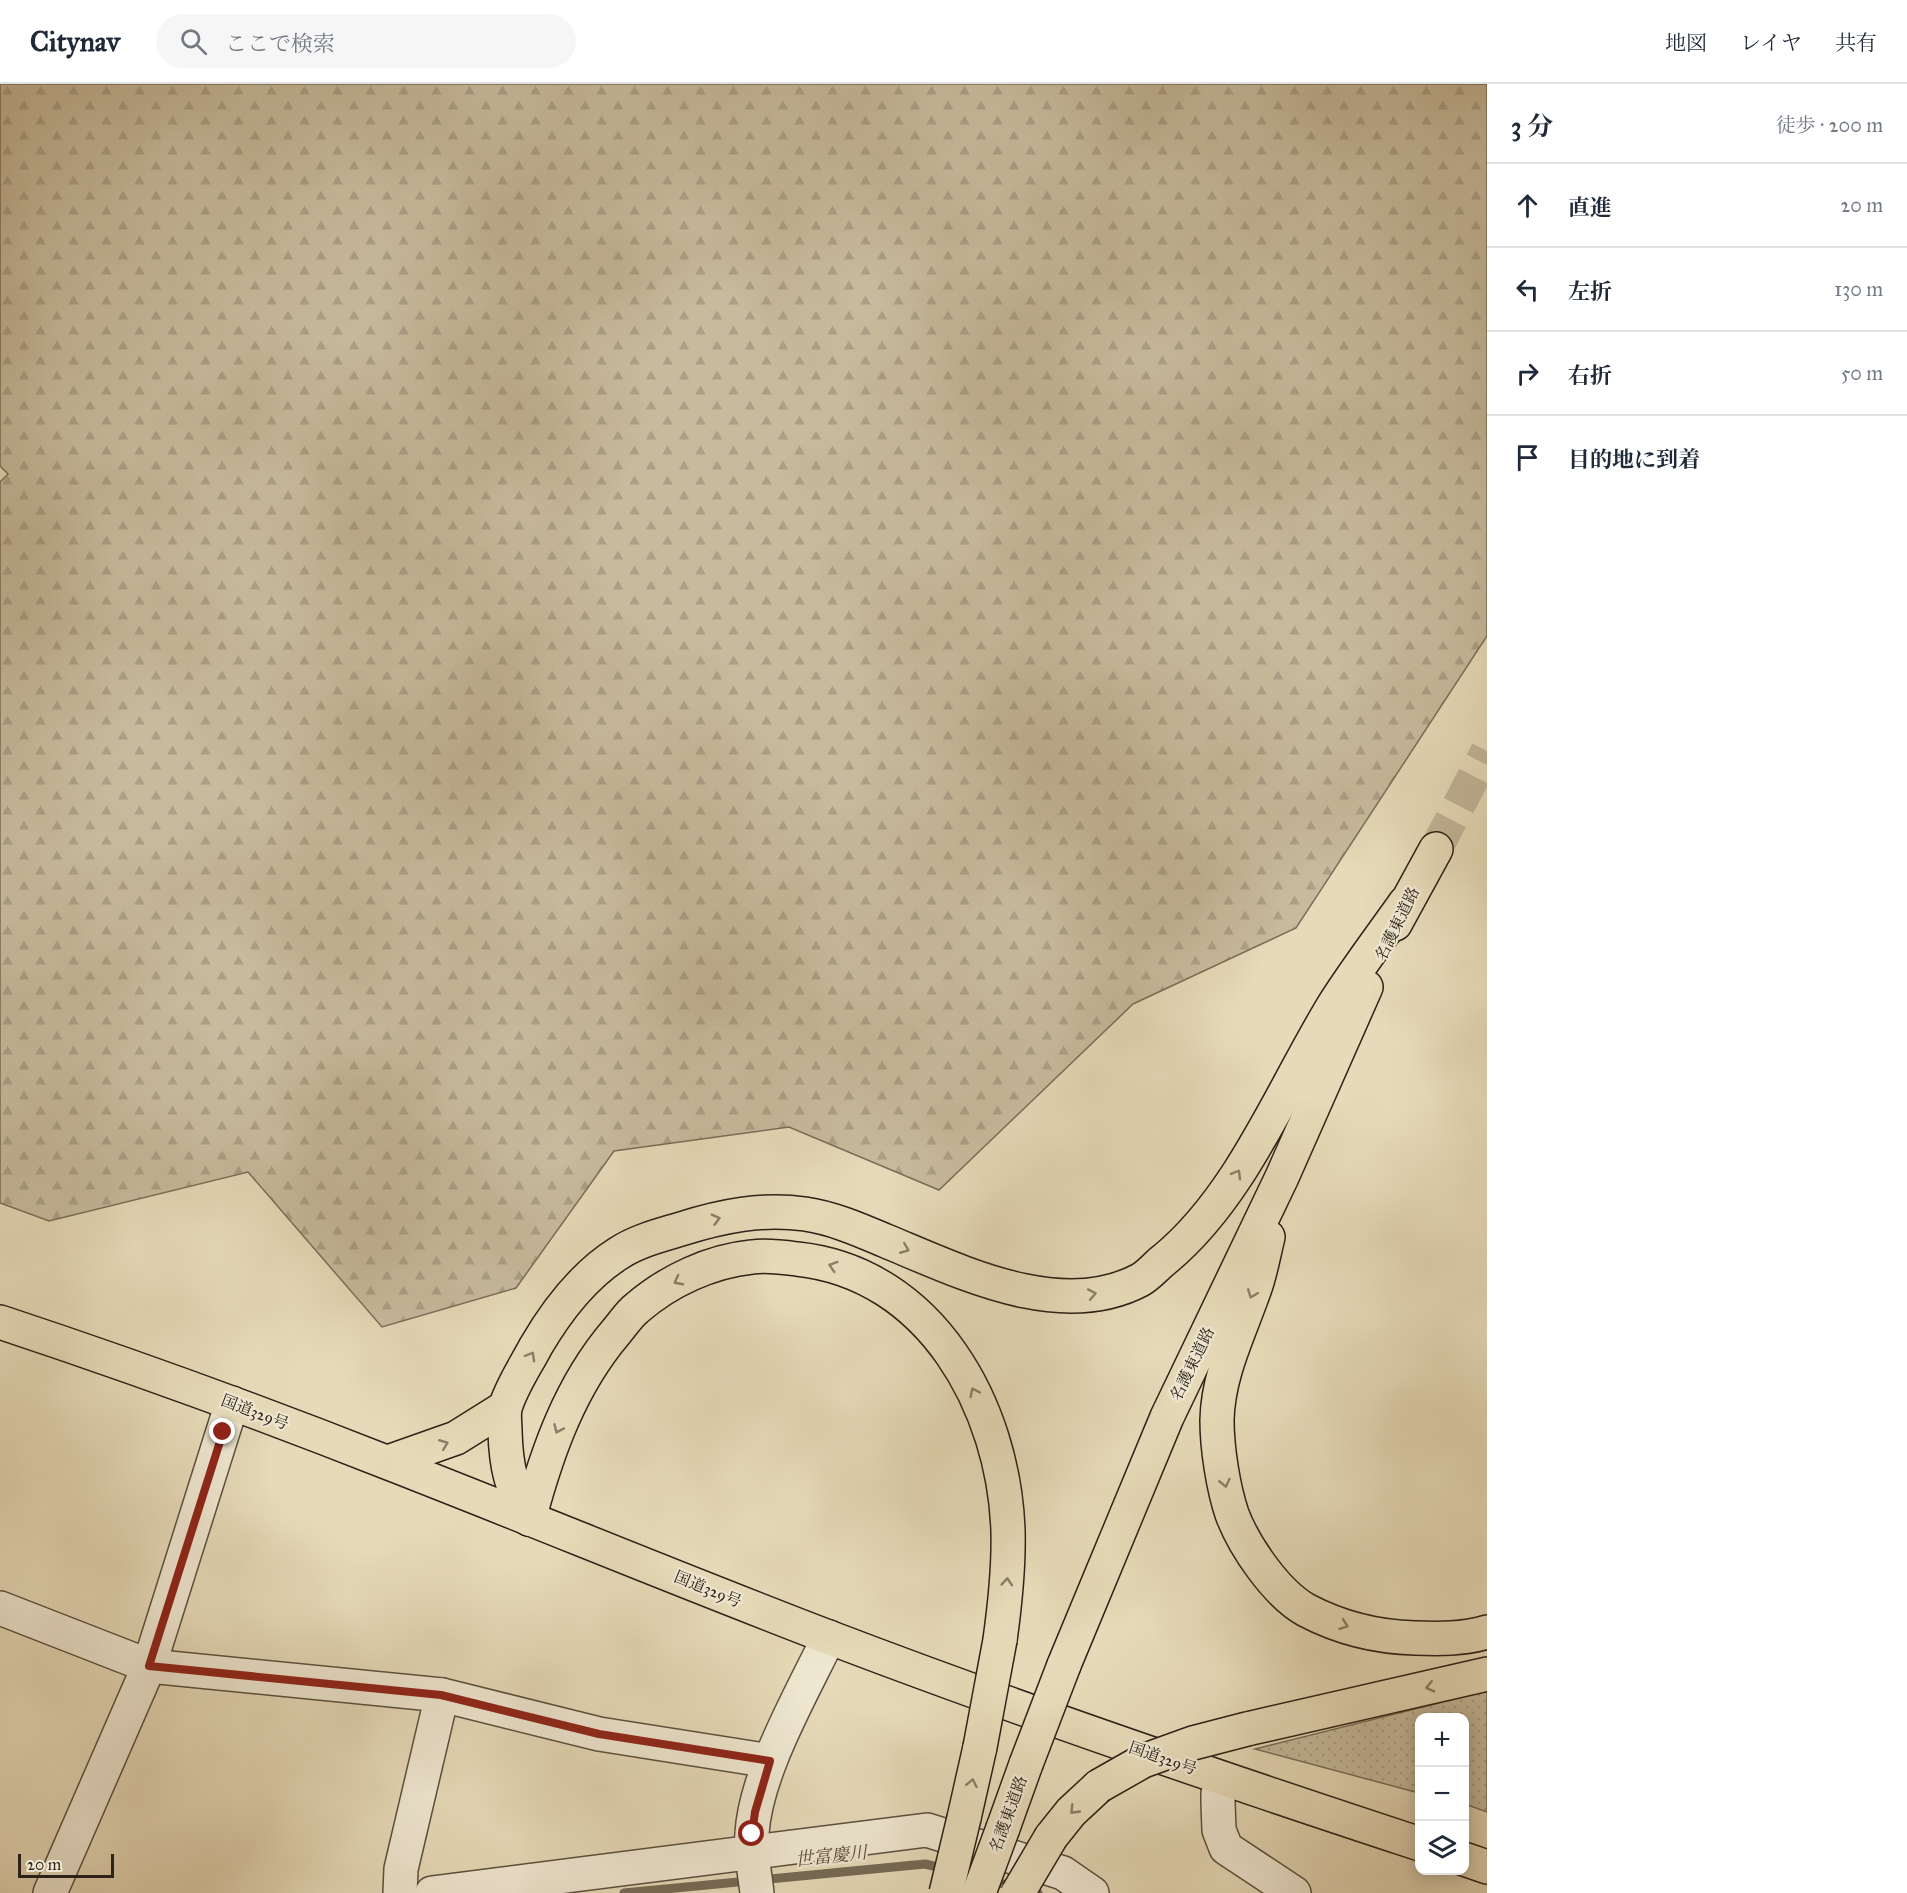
<!DOCTYPE html>
<html lang="ja">
<meta charset="utf-8">
<style>
body{margin:0;font-family:"IM FELL Great Primer","Noto Serif JP",serif;background:#f6f6f7;color:#1f2937}
.controls{position:absolute;right:18px;bottom:18px;display:grid;overflow:hidden;border-radius:12px;box-shadow:0 3px 15px #0003}
.controls button{width:54px;height:54px;display:grid;place-items:center;padding:0;border:0;border-bottom:2px solid #e0e1e3;background:#fff;color:#1f2937;font:30px sans-serif}
.scale{position:absolute;left:18px;bottom:15px;width:96px;box-sizing:border-box;padding-left:6px;border:3px solid #2d2217;border-top:0;font-size:16px;line-height:21px;white-space:nowrap;color:#2d2217;-webkit-text-stroke:4px #efe7d1;paint-order:stroke}
.stop{position:absolute;width:18px;height:18px;margin:-14px;border:4px solid #8f2418;border-radius:50%;background:#fff}
.stop.end{background:#8f2418;border-color:#fff;box-shadow:0 2px 6px #0008}
.list{margin:0;padding:0;list-style:none}
h2{display:flex;justify-content:space-between;align-items:center;height:78px;margin:0;padding:0 24px;font-size:26px}
h2 small{font-size:20px;font-weight:400;color:#747a83}
.list li{display:grid;grid-template-columns:39px 1fr auto;gap:18px;align-items:center;box-sizing:border-box;height:84px;padding:0 24px;border-top:2px solid #e0e1e3}
.list b{display:block;font-size:22px;white-space:nowrap}
.list em{font-size:20px;font-style:normal;color:#747a83}
.icon{flex:none;width:33px;height:33px;fill:none;stroke:currentColor;stroke-width:2;stroke-linecap:round;stroke-linejoin:round}
.map{position:relative;flex:none;width:1487px;height:1809px;overflow:hidden}
header{display:flex;align-items:center;gap:36px;box-sizing:border-box;height:84px;padding:0 30px;background:#fff;border-bottom:2px solid #e0e1e3}
header strong{font-size:28px}
nav{display:flex;gap:33px;margin-inline-start:auto;font-size:21px}
.search{width:420px;height:54px;background:#f6f6f7;display:flex;align-items:center;gap:15px;box-sizing:border-box;padding:0 21px;border-radius:33px;color:#747a83;font-size:22px}
main{display:flex}
aside{flex:1;background:#fff}
.map>svg:first-child{display:block}
</style>
<header>
<strong>Citynav</strong>
<div class="search"><svg class="icon" aria-label="search" viewBox="0 0 24 24"><circle cx="10" cy="10" r="6"/><path d="M15 15l6 6"/></svg>ここで検索</div>
<nav><a>地図</a><a>レイヤ</a><a>共有</a></nav>
</header>
<main>
<div class="map">
<svg width="1487" height="1809" viewBox="0 0 1487 1809">
<defs>
<pattern id="grass-dots" width="8" height="8" patternUnits="userSpaceOnUse" patternTransform="scale(1.5)"><rect width="8" height="8" fill="#c7bb9d"/><path d="M2 2h.1M6 6h.1" fill="none" stroke="#aba086" stroke-width="1.8" stroke-linecap="round"/></pattern>
<pattern id="forest-firs" width="22" height="20" patternUnits="userSpaceOnUse" patternTransform="scale(1.5)"><rect width="22" height="20" fill="#c7bb9d"/><path d="M5 1l3.5 6h-7zM16 11l3.5 6h-7z" fill="#aba086"/></pattern>
</defs>
<rect width="100%" height="100%" fill="#e6dab8"/>
<filter id="stains"><feTurbulence type="fractalNoise" baseFrequency=".00333" numOctaves="4"/><feColorMatrix values="0 0 0 0 .2 0 0 0 0 .09 0 0 0 0 .02 0 0 0 .5 -.17"/></filter>
<radialGradient id="worn" r=".72"><stop offset=".6" stop-color="#630" stop-opacity="0"/><stop offset="1" stop-color="#630" stop-opacity=".3"/></radialGradient>
<!-- grass -->
<path fill="url(#grass-dots)" stroke="#7a6e5a" stroke-width="1.5" d="M1487,1607V1728L1465,1720L1464,1634H1420L1419,1709L1255,1665Z"/>
<!-- forest -->
<path fill="url(#forest-firs)" stroke="#7a6e5a" stroke-width="1.5" d="M0,0H1487V552L1296,844L1133,920L939,1106L789,1043L614,1067L516,1204L382,1243L248,1088L49,1137L0,1119V398L8,390L0,382Z"/>
<g fill="none" stroke-linecap="round" stroke-linejoin="round">
<!-- stream -->
<g stroke="#766b57" stroke-width="9">
<path d="M988,1796L1038,1809"/>
<path d="M624,1809L925,1780L946,1785"/>
</g>
<!-- highway-tunnel -->
<path stroke="#c1b598" stroke-width="33" stroke-dasharray="33 16" stroke-linecap="butt" d="M1436,765L1487,667"/>
<defs>
<g id="minor">
<path d="M0,1524L149,1582L442,1611L599,1650L770,1677"/>
<path d="M1223,1695L1218,1709V1719L1219,1746L1226,1764L1294,1809"/>
<path d="M50,1809L149,1582L232,1319"/>
<path d="M400,1809L401,1785L442,1611"/>
<path d="M432,1809L927,1746L1063,1789L1092,1809"/>
<path d="M757,1809C755,1790 750,1769 752,1749C756,1688 802,1609 829,1553"/>
</g>
<g id="highway">
<path d="M1395,840L1436,765"/>
<path d="M1268,1153C1264,1169 1261,1186 1256,1201C1241,1246 1218,1288 1217,1336C1217,1364 1223,1403 1232,1430C1244,1462 1276,1509 1306,1526C1340,1544 1377,1553 1415,1554C1440,1555 1463,1555 1487,1548"/>
<path d="M0,1238C130,1281 259,1328 386,1378C535,1436 682,1497 831,1554C1025,1628 1222,1695 1420,1760"/>
<path d="M388,1378L456,1354L504,1324"/>
<path d="M529,1435C511,1403 506,1384 505,1347C505,1339 503,1329 506,1321C513,1300 526,1281 536,1262C557,1226 584,1191 619,1169C637,1157 661,1151 681,1145C722,1132 762,1124 805,1130C833,1134 860,1146 886,1157C961,1188 1061,1238 1140,1196C1149,1191 1157,1181 1165,1175C1241,1112 1282,1006 1333,922C1355,887 1381,853 1405,819"/>
<path d="M529,1435C547,1368 570,1302 616,1248C623,1240 629,1230 637,1224C668,1197 711,1177 752,1173C766,1171 782,1173 797,1175C931,1189 1004,1323 1008,1447C1009,1484 1005,1520 1000,1556"/>
<path d="M1064,1581L1167,1333L1282,1093L1366,903"/>
<path d="M1247,1645L1487,1590"/>
<path d="M964,1734L980,1663"/>
<path d="M1003,1744L1026,1680"/>
<path d="M1051,1753L1071,1728L1099,1702"/>
<path d="M1464,1775L1487,1783"/>
</g>
</defs>
<!-- minor casing -->
<use href="#minor" stroke="#5b503f" stroke-width="36"/>
<!-- highway casing -->
<use href="#highway" stroke="#2d2217" stroke-width="36"/>
<!-- minor -->
<use href="#minor" stroke="#efe7d1" stroke-width="33"/>
<!-- highway -->
<use href="#highway" stroke="#e6dab8" stroke-width="33"/>
<defs>
<g id="highway-bridge">
<path d="M980,1663L1000,1556"/>
<path d="M1026,1680L1064,1581"/>
<path d="M1099,1702L1143,1677L1193,1659L1247,1645"/>
<path d="M946,1809L964,1734"/>
<path d="M979,1809L1003,1744"/>
<path d="M1018,1809L1051,1753"/>
</g>
</defs>
<!-- highway-bridge casing -->
<use href="#highway-bridge" stroke="#2d2217" stroke-width="36" stroke-linecap="butt"/>
<!-- highway-bridge -->
<use href="#highway-bridge" stroke="#e6dab8" stroke-width="33"/>
</g>
<!-- one-way arrows -->
<defs><path id="oneway-chevron" d="M-2-3.5L2.5 0L-2 3.5" fill="none" stroke-width="1.6" stroke-linecap="round" stroke-linejoin="round" transform="scale(1.5)"/></defs>
<g stroke="#8a7e68">
<use href="#oneway-chevron" transform="translate(1237 1090) rotate(-60)"/>
<use href="#oneway-chevron" transform="translate(716 1135) rotate(-15)"/>
<use href="#oneway-chevron" transform="translate(905 1165) rotate(22)"/>
<use href="#oneway-chevron" transform="translate(833 1182) rotate(-162)"/>
<use href="#oneway-chevron" transform="translate(678 1197) rotate(152)"/>
<use href="#oneway-chevron" transform="translate(1092 1210) rotate(-11)"/>
<use href="#oneway-chevron" transform="translate(1252 1210) rotate(111)"/>
<use href="#oneway-chevron" transform="translate(531 1272) rotate(-60)"/>
<use href="#oneway-chevron" transform="translate(974 1308) rotate(-115)"/>
<use href="#oneway-chevron" transform="translate(558 1345) rotate(114)"/>
<use href="#oneway-chevron" transform="translate(444 1360) rotate(-22)"/>
<use href="#oneway-chevron" transform="translate(1225 1399) rotate(77)"/>
<use href="#oneway-chevron" transform="translate(1007 1498) rotate(-86)"/>
<use href="#oneway-chevron" transform="translate(1344 1541) rotate(20)"/>
<use href="#oneway-chevron" transform="translate(1430 1603) rotate(167)"/>
<use href="#oneway-chevron" transform="translate(972 1699) rotate(-78)"/>
<use href="#oneway-chevron" transform="translate(1074 1726) rotate(134)"/>
</g>
<g fill="none" stroke-linecap="round" stroke-linejoin="round">
<!-- route -->
<path stroke="#8f2418" stroke-width="8" d="M223,1348L149,1582L441,1611L599,1650L770,1677L755,1728L752,1750"/>
</g>
<g text-anchor="middle" dominant-baseline="central" stroke-width="4.5" stroke-linejoin="round" paint-order="stroke">
<!-- street labels -->
<g font-size="16" fill="#2d2217" stroke="#efe7d1">
<text transform="translate(1397 840) rotate(-64)">名護東道路</text>
<text transform="translate(1192 1280) rotate(-64)">名護東道路</text>
<text transform="translate(255 1328) rotate(21)">国道329号</text>
<text transform="translate(708 1505) rotate(22)">国道329号</text>
<text transform="translate(1163 1674) rotate(19)">国道329号</text>
<text transform="translate(1008 1730) rotate(-70)">名護東道路</text>
</g>
<!-- water labels -->
<g font-size="18" font-style="italic" fill="#584c3c" stroke="#efe7d1">
<text transform="translate(831 1772) rotate(-6)">世富慶川</text>
</g>
</g>
<rect width="100%" height="100%" filter="url(#stains)"/>
<rect width="100%" height="100%" fill="url(#worn)"/>
</svg>
<div class="controls">
<button>+</button>
<button>−</button>
<button><svg class="icon" aria-label="layers" viewBox="0 0 24 24"><path d="M12 4l9 5-9 5-9-5zM3 14l9 5 9-5"/></svg></button>
</div>
<div class="scale">20 m</div>
<div class="stop" style="left:752px;top:1750px"></div>
<div class="stop end" style="left:223px;top:1348px"></div>
</div>
<aside>
<h2>3 分<small>徒歩 · 200 m</small></h2>
<ul class="list">
<li><svg class="icon" aria-label="ahead" viewBox="0 0 24 24"><path d="M12 20V5M6 11l6-6 6 6"/></svg><div><b>直進</b></div><em>20 m</em></li>
<li><svg class="icon" aria-label="left" viewBox="0 0 24 24"><path d="M17 20v-9H6M10 6l-5 5 5 5"/></svg><div><b>左折</b></div><em>130 m</em></li>
<li><svg class="icon" aria-label="right" viewBox="0 0 24 24"><path d="M7 20v-9h11M14 6l5 5-5 5"/></svg><div><b>右折</b></div><em>50 m</em></li>
<li><svg class="icon" aria-label="arrive" viewBox="0 0 24 24"><path d="M6 21V4h12l-3 4 3 4H6"/></svg><div><b>目的地に到着</b></div></li>
</ul>
</aside>
</main>
